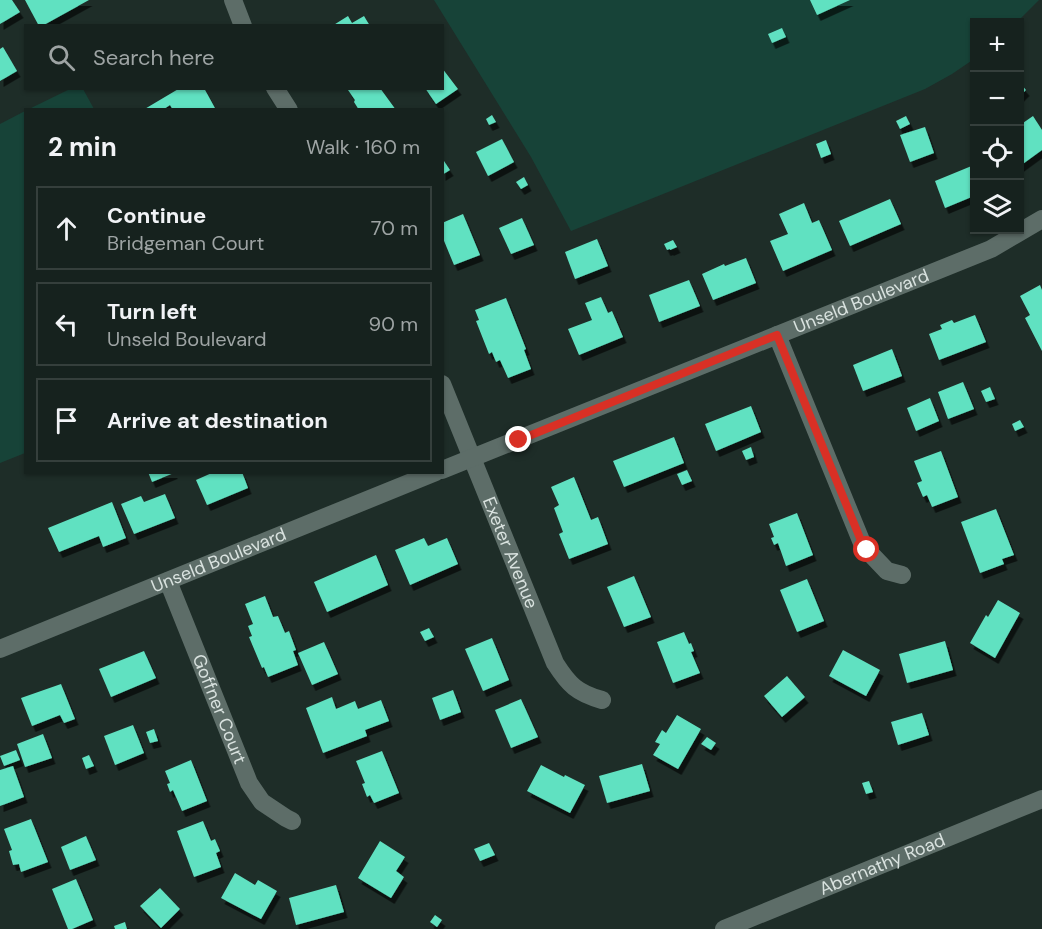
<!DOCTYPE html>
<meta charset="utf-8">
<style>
body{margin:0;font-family:"DM Sans",sans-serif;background:#232f2b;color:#f1f3f6}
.controls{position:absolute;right:18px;top:18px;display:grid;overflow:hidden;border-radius:0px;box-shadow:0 2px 4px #0004}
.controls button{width:54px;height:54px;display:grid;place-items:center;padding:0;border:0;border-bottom:2px solid #353f3c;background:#16221e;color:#f1f3f6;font:30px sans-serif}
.stop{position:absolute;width:18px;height:18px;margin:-14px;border:4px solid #d93025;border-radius:50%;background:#fff}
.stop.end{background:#d93025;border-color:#fff;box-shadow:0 2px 6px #0008}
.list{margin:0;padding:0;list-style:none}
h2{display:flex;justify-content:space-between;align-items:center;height:78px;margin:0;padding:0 24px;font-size:26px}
h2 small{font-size:20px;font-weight:400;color:#9ea4a4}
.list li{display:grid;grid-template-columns:39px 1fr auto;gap:18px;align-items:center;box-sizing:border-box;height:84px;margin:0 12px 12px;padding:0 12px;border:2px solid #353f3c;border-radius:0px}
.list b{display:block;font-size:22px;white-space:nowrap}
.list p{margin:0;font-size:20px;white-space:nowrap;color:#9ea4a4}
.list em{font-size:20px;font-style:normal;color:#9ea4a4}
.icon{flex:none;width:33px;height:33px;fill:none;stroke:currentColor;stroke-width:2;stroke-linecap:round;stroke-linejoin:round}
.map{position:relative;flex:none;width:1042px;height:929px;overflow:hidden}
.search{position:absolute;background:#16221e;box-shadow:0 2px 4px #0004;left:24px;top:24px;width:420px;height:66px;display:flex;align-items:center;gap:15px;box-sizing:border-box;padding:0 21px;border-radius:0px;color:#9ea4a4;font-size:22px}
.panel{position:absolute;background:#16221e;box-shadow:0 2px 4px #0004;left:24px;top:108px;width:420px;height:366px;border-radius:0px}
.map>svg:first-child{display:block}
</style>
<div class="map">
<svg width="1042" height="929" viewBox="0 0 1042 929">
<defs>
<filter id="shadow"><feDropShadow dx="3.5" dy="6" stdDeviation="0" flood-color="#0009"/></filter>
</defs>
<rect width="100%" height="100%" fill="#1e2d28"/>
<!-- green -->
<g fill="#174338">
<path d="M434,0H1039L1017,22H974V59L952,74L925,89L571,231L531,157Z"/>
<path d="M72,88L83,89L94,109H29Z"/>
<path d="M25,111V453L0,463V124Z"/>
</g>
<!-- building -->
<g fill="#61e1c1" filter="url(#shadow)">
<path d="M0,0H12L20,12L0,24Z"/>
<path d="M25,0H89L42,26H39Z"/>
<path d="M810,0H850L817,15Z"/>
<path d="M348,16L352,23L364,16L370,26H332Z"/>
<path d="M782,28L786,37L772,43L768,34Z"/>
<path d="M3,47L17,71L0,81V49Z"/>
<path d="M442,68L458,89L436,104L425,88H442Z"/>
<path d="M1020,83L1026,90L1020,96Z"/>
<path d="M180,88H204L216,110H173L170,105L164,109V110H143Z"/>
<path d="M350,88H380L396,110H359L354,102L355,100L348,90Z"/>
<path d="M492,115L496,122L489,125L486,119Z"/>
<path d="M906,116L910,124L900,129L896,121Z"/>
<path d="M1033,116L1042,130V150L1020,166V125Z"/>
<path d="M925,127L934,153L910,162L900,135Z"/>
<path d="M502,139L514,162L488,176L476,152Z"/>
<path d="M826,140L831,154L821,158L816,144Z"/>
<path d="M442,158L450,170L442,175Z"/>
<path d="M974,165V196L945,208L935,181Z"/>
<path d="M524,177L528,185L521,189L516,182Z"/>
<path d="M890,199L901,224L850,246L839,221Z"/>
<path d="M804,203L812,223L819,220L832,250L783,271L770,241L788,234L779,214Z"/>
<path d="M463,214L480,255L454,265L442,236V223Z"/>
<path d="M522,218L534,245L511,254L499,228Z"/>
<path d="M597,239L608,266L575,279L565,252Z"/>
<path d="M673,240L677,247L670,250V249L667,250L664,244Z"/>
<path d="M746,258L756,283L713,300L702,274L724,264L725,266Z"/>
<path d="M689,280L700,306L659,322L649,295Z"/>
<path d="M1040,285L1042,290V351L1025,318L1030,315L1020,296Z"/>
<path d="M601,297L608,313L612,311L623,337L579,355L568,329L592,320L585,303Z"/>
<path d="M506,298L526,349L524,350L531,369L508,378L500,360L496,362L492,352L489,354L476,321L479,320L475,310Z"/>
<path d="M975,315L986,342L939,360L929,334L942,329L940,325L952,320L954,323Z"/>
<path d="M892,349L902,376L863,391L853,365Z"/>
<path d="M963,382L974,409L948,419L938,392Z"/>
<path d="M990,387L995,399L986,402L981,391Z"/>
<path d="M930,398L939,421L916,431L907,408Z"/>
<path d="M751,406L761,432L716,451L705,424Z"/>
<path d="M1020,420L1024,427L1015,431L1012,424Z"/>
<path d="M674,437L684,463L624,487L613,461Z"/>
<path d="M751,447L754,457L746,460L742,451Z"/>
<path d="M941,451L958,497L932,507L927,495L923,497L917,483L922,481L914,461Z"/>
<path d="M687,470L692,481L682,485L677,474Z"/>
<path d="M148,472H174V473L152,482Z"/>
<path d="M214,472H242L248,488L207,505L196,480Z"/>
<path d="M574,477L591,520L598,517L608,544L569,559L559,534L563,532L554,508L559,505L551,487Z"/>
<path d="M165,494L175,518L134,534L121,504L141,496L144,502Z"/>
<path d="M112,502L126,538L103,547L99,536L59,552L48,528Z"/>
<path d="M996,509L1014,555L1002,559L1004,564L980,573L961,522Z"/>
<path d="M797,513L813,555L786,566L778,543L774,545L771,538L774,537L769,524Z"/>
<path d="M424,538L428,546L447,538L458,564L410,585L395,550Z"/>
<path d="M376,555L388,585L327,612L314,582Z"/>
<path d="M634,576L651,617L624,627L607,587Z"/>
<path d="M807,579L824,621L797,632L780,590Z"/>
<path d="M265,596L273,617L278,616L285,633L289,631L296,650L293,651L298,665L268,677L264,667L262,668L249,637L252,636L248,626L253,624L245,604Z"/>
<path d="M998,600L1020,613L995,658L970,643L986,615L988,617Z"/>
<path d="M429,628L434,637L425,641L420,632Z"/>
<path d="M684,632L689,644L691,643L694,651L691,652L700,673L673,683L657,642Z"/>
<path d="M492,638L509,680L483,691L465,649Z"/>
<path d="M945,641L953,670L907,683L899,654Z"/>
<path d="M324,642L338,674L312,685L298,653Z"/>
<path d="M843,650L880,670L866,696L829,676Z"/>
<path d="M144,651L156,678L111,697L99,669Z"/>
<path d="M787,676L805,697L782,717L764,696Z"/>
<path d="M61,684L75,719L64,723L60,715L32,726L21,698Z"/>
<path d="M453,690L461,712L440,720L432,698Z"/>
<path d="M332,697L336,709L355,701L358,709L381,700L389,721L365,730L367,736L323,753L306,708Z"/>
<path d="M521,699L538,737L511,748L495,710Z"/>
<path d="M922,713L929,735L898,745L891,722Z"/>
<path d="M677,715L701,729L678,769L653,755L660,744L655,742L662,730L666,733Z"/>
<path d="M133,725L144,753L115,765L104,736Z"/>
<path d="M154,729L158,741L150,743L146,732Z"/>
<path d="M43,734L52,758L25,767L17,744Z"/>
<path d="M707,737L716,743L711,750L701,744Z"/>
<path d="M16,750L20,760L4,766L0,756Z"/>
<path d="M382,751L399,793L374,803L370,795L367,797L362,784L365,783L356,761Z"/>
<path d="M89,755L94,766L86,769L82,758Z"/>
<path d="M191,760L207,801L182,811L173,790L170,792L167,784L170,783L165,771Z"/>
<path d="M642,764L650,791L607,803L599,776Z"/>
<path d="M541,765L564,777L565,775L585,785L570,813L527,791Z"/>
<path d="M13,766L24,797L0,806V770Z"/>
<path d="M869,781L873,792L866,794L862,783Z"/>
<path d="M31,819L48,862L21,872L19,864L13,865L9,851L12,850L4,829Z"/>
<path d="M203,821L211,841L215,839L220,851L216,853L221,867L194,877L177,831Z"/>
<path d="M86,836L96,860L70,870L61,847Z"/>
<path d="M380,841L405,857L396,871L404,877L391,898L358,878Z"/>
<path d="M489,843L495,855L480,861L474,849Z"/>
<path d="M235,873L255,885L258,880L277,891L261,919L221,898Z"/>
<path d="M76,879L93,920L72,929H68L52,889Z"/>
<path d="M336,885L344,912L296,925L289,898Z"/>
<path d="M160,888L180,909L161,928L140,906Z"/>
<path d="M435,915L442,920L437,927L430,922Z"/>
<path d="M125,922L127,929H115L114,926Z"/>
</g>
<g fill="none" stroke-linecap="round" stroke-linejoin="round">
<!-- minor -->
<g stroke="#5d6d68" stroke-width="18">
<path d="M233,0L243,26"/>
<path d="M275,88L289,110"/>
<path d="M777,335L862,543L867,550L887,571L902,575"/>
<path id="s1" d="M442,384L555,663C569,685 577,693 602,700"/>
<path id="s2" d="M442,470L991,249L1042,219"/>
<path id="s3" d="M168,581L249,783L262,802L286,818L292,821"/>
<path id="s4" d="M0,649L436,472"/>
<path id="s5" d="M724,929L1042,799"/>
</g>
</g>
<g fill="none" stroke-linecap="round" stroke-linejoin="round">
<!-- route -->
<path stroke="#d93025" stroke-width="8" d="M519,440L777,335L862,543L867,550"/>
</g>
<g text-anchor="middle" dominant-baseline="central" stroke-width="6" stroke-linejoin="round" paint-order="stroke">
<!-- street labels -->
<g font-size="18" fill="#d9e2df" stroke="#1e2d28">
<text stroke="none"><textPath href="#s2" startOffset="452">Unseld Boulevard</textPath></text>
<text stroke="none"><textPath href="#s1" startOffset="182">Exeter Avenue</textPath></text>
<text stroke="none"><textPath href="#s4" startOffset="236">Unseld Boulevard</textPath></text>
<text stroke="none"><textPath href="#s3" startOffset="138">Goffner Court</textPath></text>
<text stroke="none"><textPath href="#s5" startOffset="171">Abernathy Road</textPath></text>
</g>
</g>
</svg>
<div class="controls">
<button>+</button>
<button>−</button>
<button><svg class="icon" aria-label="locate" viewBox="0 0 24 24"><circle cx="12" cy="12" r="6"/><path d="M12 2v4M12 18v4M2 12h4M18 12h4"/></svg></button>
<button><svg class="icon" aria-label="layers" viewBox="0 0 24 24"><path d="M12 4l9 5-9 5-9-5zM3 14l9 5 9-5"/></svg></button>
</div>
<div class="stop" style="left:867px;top:550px"></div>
<div class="stop end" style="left:519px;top:440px"></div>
<div class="search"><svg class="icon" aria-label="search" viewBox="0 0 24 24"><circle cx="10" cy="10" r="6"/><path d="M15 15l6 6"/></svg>Search here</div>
<section class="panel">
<h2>2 min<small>Walk · 160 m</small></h2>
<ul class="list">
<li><svg class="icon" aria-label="ahead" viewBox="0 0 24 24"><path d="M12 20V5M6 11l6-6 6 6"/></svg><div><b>Continue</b><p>Bridgeman Court</p></div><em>70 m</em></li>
<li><svg class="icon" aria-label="left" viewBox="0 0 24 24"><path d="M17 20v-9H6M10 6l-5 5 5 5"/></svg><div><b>Turn left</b><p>Unseld Boulevard</p></div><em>90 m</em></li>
<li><svg class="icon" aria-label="arrive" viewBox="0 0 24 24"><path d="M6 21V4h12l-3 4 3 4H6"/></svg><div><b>Arrive at destination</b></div></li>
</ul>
</section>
</div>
